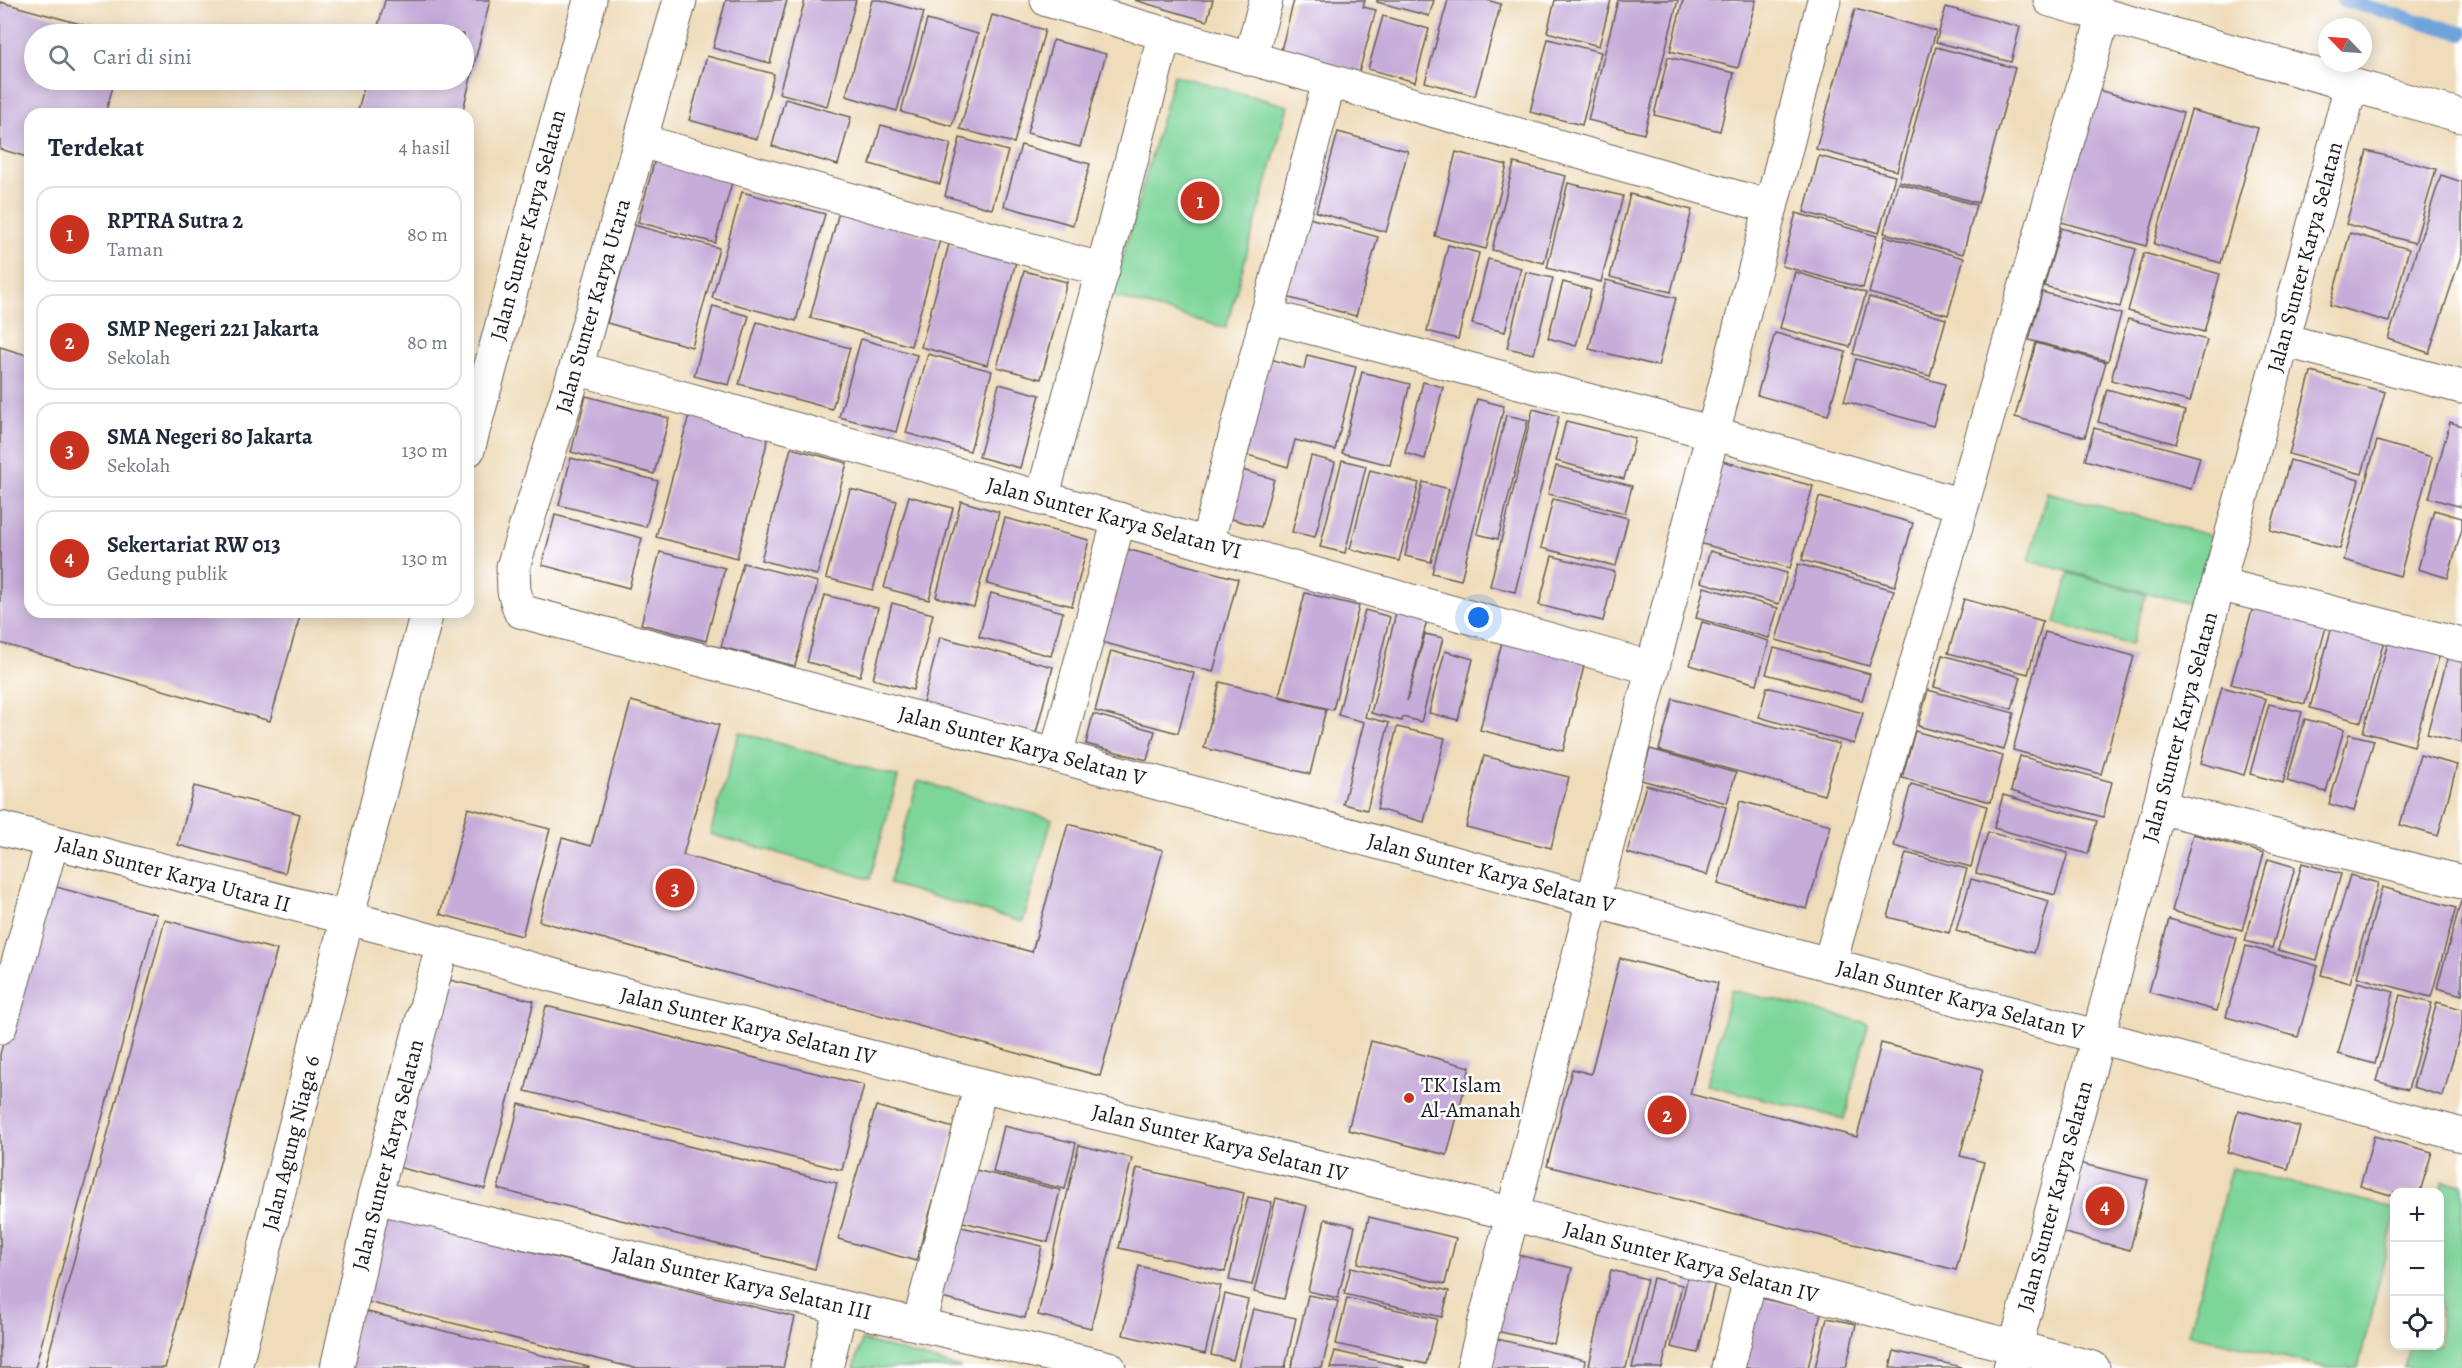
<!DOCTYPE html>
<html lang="id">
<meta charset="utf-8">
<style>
body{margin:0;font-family:Alegreya,serif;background:#f2f2f3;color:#1f2937}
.controls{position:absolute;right:18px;bottom:18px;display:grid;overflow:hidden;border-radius:12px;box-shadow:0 3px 15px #0003}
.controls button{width:54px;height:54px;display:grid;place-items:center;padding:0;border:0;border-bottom:2px solid #e0e1e3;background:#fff;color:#1f2937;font:30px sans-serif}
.compass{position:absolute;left:2318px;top:18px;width:54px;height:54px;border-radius:50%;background:#fff;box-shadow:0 3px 15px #0003;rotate:295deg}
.you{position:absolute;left:1479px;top:618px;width:21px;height:21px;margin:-15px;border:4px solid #fff;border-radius:50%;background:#1a73e8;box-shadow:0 0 0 9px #1a73e833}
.badge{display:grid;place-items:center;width:39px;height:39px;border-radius:50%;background:#c8321e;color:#fff;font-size:20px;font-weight:700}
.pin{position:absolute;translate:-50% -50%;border:3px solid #fff;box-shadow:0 2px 6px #0006}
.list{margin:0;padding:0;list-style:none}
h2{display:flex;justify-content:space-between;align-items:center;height:78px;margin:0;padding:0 24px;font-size:26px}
h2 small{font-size:20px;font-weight:400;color:#747a83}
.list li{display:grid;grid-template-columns:39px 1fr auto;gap:18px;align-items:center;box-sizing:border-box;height:96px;margin:0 12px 12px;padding:0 12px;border:2px solid #e0e1e3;border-radius:18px}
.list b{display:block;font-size:22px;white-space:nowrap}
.list p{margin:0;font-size:20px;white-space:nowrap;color:#747a83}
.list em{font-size:20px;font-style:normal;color:#747a83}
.icon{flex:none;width:33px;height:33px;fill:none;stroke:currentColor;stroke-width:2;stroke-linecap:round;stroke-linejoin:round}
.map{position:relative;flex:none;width:2462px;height:1368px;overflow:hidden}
.search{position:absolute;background:#fff;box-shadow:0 3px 15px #0003;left:24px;top:24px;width:450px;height:66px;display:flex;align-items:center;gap:15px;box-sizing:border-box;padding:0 21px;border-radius:33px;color:#747a83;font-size:22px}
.panel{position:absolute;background:#fff;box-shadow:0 3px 15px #0003;left:24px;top:108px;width:450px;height:510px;border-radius:18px}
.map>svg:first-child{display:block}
</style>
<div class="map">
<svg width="2462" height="1368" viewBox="0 0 2462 1368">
<rect width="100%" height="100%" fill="#fff"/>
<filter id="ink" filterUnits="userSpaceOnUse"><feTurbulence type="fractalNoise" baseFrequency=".0167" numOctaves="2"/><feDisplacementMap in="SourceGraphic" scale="12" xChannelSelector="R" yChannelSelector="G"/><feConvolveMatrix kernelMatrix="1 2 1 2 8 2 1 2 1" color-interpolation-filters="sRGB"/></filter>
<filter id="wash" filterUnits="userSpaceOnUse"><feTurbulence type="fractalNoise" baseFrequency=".008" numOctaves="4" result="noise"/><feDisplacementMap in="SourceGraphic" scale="24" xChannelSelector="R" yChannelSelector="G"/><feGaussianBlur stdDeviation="1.35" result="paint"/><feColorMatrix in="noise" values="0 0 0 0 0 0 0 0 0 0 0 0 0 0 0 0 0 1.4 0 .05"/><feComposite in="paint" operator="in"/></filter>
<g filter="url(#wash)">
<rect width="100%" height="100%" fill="#efdcba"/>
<!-- green -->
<g fill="#7dd59a" stroke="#4c785b" stroke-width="1.5">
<path d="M1174,75L1288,106L1226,328L1112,296Z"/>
<path d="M2047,492L2212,536L2194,605L2029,561Z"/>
<path d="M2069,573L2146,594L2131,645L2055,623Z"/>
<path d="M739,732L898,777L870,879L710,834Z"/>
<path d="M918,781L1052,819L1023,922L889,884Z"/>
<path d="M1731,990L1868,1023L1845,1119L1707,1085Z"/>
<path d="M2231,1168L2394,1208V1220L2358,1368H2328L2189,1334Z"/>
<path d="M2443,1181L2462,1184V1368H2403L2409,1346H2440V1210Z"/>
<path d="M862,1340L961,1368H854Z"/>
</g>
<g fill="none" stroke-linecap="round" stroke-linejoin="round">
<!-- stream -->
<path stroke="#70a3dc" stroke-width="14" d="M2343,0L2462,33"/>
</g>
<g id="blocks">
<!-- building -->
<g fill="#c6acd9">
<path d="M385,0H490L462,114H357L366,80H464V34H376Z"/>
<path d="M726,0H787L770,63L713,48Z"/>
<path d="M805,0H856L827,106L779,93Z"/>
<path d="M872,0H881L924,12L897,111L846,96Z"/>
<path d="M1134,0H1213L1207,21Z"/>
<path d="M1294,0H1365L1363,7L1376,10L1359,72L1281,50Z"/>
<path d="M1377,0H1434L1429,16L1377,2Z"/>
<path d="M1448,0H1487L1501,4L1475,96L1425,82Z"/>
<path d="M1555,0H1611L1599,46L1547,32Z"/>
<path d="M1618,0H1678L1644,134L1588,120Z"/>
<path d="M1683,0H1756L1738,68L1670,51Z"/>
<path d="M0,2L117,34H34V80H115L105,114H30V158L0,149Z"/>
<path d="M1946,7L2020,27L2011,62L1936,42Z"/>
<path d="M1855,9L1936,31L1897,171L1816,149Z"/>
<path d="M992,15L1045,30L1014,143L960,129Z"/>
<path d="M1383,16L1429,29L1415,82L1368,69Z"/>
<path d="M927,20L978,34L952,126L901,112Z"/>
<path d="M1548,39L1601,52L1582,125L1530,112Z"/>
<path d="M1053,40L1106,54L1080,147L1027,133Z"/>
<path d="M1936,47L2015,68L1978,203L1899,181Z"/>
<path d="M707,56L774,74L757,139L689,120Z"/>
<path d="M1668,57L1734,73L1720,131L1654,115Z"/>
<path d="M2098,90L2183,113L2146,246L2061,222Z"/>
<path d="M785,99L851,117L838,165L772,146Z"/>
<path d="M2191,110L2258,128L2221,263L2154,244Z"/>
<path d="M881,125L951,144L940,184L870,164Z"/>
<path d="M1338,132L1408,151L1386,232L1316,212Z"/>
<path d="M960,138L1008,151L992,209L945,196Z"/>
<path d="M1021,145L1090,164L1073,225L1004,206Z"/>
<path d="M2367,151L2436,169L2415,243L2346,224Z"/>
<path d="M1456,152L1507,165L1486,249L1435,236Z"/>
<path d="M1819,156L1895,176L1879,233L1804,212Z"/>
<path d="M655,159L733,179L715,243L638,222Z"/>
<path d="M1514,163L1566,176L1544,263L1492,250Z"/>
<path d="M2441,175L2462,182V253L2429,353L2388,339Z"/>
<path d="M1568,183L1623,196L1601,282L1547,268Z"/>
<path d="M1898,183L1976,205L1963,254L1884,233Z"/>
<path d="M742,192L825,214L796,321L712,298Z"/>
<path d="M1630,194L1692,210L1671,292L1610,277Z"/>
<path d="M839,212L940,240L911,346L810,318Z"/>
<path d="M1796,213L1877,236L1863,288L1782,266Z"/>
<path d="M1309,218L1378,237L1356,316L1286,297Z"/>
<path d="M634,225L719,248L692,347L607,323Z"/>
<path d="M2061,228L2136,249L2120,307L2044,286Z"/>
<path d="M2350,233L2409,249L2389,322L2330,305Z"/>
<path d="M1885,236L1964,258L1948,315L1869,293Z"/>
<path d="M949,244L1016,262L987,365L921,347Z"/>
<path d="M1448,245L1479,253L1458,339L1427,331Z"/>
<path d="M2144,253L2220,274L2204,332L2128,311Z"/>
<path d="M1488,259L1521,268L1505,332L1472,324Z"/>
<path d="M1024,271L1067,282L1041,379L997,367Z"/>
<path d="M1526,272L1553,278L1534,354L1507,348Z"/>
<path d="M1795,272L1866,293L1850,347L1780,328Z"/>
<path d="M1606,280L1676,298L1658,366L1589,349Z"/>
<path d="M1563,282L1591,290L1576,346L1548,338Z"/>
<path d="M2042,292L2121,314L2108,361L2029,340Z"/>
<path d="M1869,297L1946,319L1930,376L1853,354Z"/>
<path d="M713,306L749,316L729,385L694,376Z"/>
<path d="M2128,319L2207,340L2190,402L2111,380Z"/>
<path d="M757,322L850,348L832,409L739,384Z"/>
<path d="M1775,333L1846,352L1828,415L1757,395Z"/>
<path d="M861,339L917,355L896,432L839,417Z"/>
<path d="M2036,343L2106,362L2085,437L2015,417Z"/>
<path d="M0,347L30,356V612H301L270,721L0,643Z"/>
<path d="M928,354L992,371L970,451L906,433Z"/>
<path d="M1307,355L1356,367L1335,450L1295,440L1288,467L1241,453L1267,358L1304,369Z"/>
<path d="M1856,359L1945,384L1933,426L1844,401Z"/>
<path d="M1362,372L1410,384L1390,465L1342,453Z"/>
<path d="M2311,372L2385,392L2362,474L2289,454Z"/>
<path d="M1423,382L1443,387L1425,459L1405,453Z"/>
<path d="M999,384L1040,395L1020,468L979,457Z"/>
<path d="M2107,389L2185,411L2176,444L2098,422Z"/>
<path d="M586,396L669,418L654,474L571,452Z"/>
<path d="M1477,399L1504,406L1461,580L1432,573Z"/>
<path d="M1533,409L1559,416L1515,592L1490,586Z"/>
<path d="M689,415L769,435L737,558L656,537Z"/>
<path d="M1506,415L1528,420L1498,539L1477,534Z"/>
<path d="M1566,421L1635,438L1624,479L1556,461Z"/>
<path d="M2450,422L2462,426V507L2429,498Z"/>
<path d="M2094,428L2200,457L2191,489L2085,460Z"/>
<path d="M2377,441L2432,457L2400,576L2344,560Z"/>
<path d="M791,448L847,463L817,575L761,560Z"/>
<path d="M1311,456L1335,462L1315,537L1292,532Z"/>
<path d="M571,458L658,481L646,527L559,505Z"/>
<path d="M1342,460L1366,466L1345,553L1320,547Z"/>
<path d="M2290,460L2359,480L2340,549L2270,530Z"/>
<path d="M1722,461L1813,486L1790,568L1699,543Z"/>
<path d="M1556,466L1632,486L1625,513L1548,494Z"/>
<path d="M1242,470L1274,479L1261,527L1228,518Z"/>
<path d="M1370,470L1419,483L1399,561L1350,549Z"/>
<path d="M1423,482L1449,489L1431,562L1405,556Z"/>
<path d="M850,489L897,501L873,590L826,578Z"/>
<path d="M909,496L953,508L929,600L884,588Z"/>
<path d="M1819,497L1913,523L1895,586L1802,560Z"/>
<path d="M1553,499L1628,518L1616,566L1541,548Z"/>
<path d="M961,501L999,512L974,607L936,597Z"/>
<path d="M2434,510L2462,518V529L2448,578L2418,569Z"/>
<path d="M555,515L642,538L629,588L542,565Z"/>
<path d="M1005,518L1089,540L1072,606L987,584Z"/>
<path d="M1119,547L1238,579L1213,672L1094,640Z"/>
<path d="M1710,551L1787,573L1779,604L1701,582Z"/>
<path d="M660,552L725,568L706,641L641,624Z"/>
<path d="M1552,556L1615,572L1603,621L1539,605Z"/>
<path d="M743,563L818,582L795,666L721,647Z"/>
<path d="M1798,564L1894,590L1869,666L1776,640Z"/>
<path d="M1704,587L1778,608L1769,638L1696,618Z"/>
<path d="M991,593L1063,612L1051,656L979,637Z"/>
<path d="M1305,593L1359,606L1333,710L1279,696Z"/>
<path d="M825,595L878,608L860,676L807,662Z"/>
<path d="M1964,599L2043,621L2028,674L1948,653Z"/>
<path d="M892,603L933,614L913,690L873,679Z"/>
<path d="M2253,607L2326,627L2305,704L2231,684Z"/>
<path d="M1365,610L1390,617L1365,717L1389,723L1367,810L1343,804L1364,722L1338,715Z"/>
<path d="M1396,613L1427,620L1407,701L1425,634L1443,638L1421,722L1403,717L1402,721L1371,713Z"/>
<path d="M1702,622L1769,641L1757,684L1690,665Z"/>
<path d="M2332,626L2384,641L2361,722L2310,708Z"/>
<path d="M2392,628L2443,643L2414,746L2363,732Z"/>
<path d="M2045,632L2134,656L2101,774L2013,750Z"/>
<path d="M940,637L1053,667L1036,733L923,703Z"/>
<path d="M1503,638L1586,658L1563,751L1480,730Z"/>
<path d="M1774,648L1870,674L1862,700L1766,674Z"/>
<path d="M1111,651L1194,673L1178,733L1095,711Z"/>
<path d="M1445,651L1473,659L1458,720L1429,713Z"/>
<path d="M1942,655L2021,677L2012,709L1934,687Z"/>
<path d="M2448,656L2462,660V743L2427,734Z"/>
<path d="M1220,682L1326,709L1310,774L1204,748Z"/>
<path d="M1767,687L1863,713L1854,744L1759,717Z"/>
<path d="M2222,687L2266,699L2244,775L2201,763Z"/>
<path d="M1928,690L2014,713L2004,750L1918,726Z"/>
<path d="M1673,699L1839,744L1824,795L1659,750Z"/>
<path d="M631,701L719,725L683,855L1032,952L1068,824L1163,850L1100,1076L539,921L562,838L591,846Z"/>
<path d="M2269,704L2302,712L2283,783L2250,774Z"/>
<path d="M1093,714L1155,731L1147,760L1086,744Z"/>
<path d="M2305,719L2344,729L2326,792L2287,781Z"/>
<path d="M1397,727L1445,738L1424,822L1377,809Z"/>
<path d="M1915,731L2003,756L1991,802L1902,778Z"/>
<path d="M2349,734L2374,740L2354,811L2329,804Z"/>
<path d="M1650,749L1736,773L1727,803L1641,780Z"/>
<path d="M2420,755L2457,765L2438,836L2400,825Z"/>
<path d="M1484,756L1569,777L1551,848L1466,827Z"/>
<path d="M2020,756L2112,782L2103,817L2011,791Z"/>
<path d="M1911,784L1987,806L1971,867L1894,846Z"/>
<path d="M1646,785L1726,807L1707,875L1627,853Z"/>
<path d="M194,786L300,814L285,873L178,845Z"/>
<path d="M2003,795L2097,821L2088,854L1994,828Z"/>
<path d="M1740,801L1831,825L1807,909L1718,884Z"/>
<path d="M468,808L550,829L522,936L440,914Z"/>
<path d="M1988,832L2068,853L2055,895L1976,873Z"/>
<path d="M2193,834L2264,853L2242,930L2172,911Z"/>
<path d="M1906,853L1967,869L1949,933L1888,917Z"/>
<path d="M2268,859L2295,867L2272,948L2245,941Z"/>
<path d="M2302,863L2341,874L2317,960L2278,950Z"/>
<path d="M2350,875L2378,883L2350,983L2321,975Z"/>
<path d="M1971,879L2049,901L2034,953L1956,931Z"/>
<path d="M45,884L157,914L35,1368H0V1054Z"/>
<path d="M2382,887L2456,908L2431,997L2357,977Z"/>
<path d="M2461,901H2462V995L2437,988Z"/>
<path d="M2169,919L2237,938L2217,1011L2149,992Z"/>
<path d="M165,920L277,950L189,1278L165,1368H45Z"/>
<path d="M2246,946L2318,966L2298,1037L2226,1017Z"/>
<path d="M1620,958L1718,983L1690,1094L1857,1137L1881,1043L1983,1069L1960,1156L1984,1162L1956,1270L1547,1166L1572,1069L1591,1074Z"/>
<path d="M446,979L534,1001L485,1189L397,1167Z"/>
<path d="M2358,982L2394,992L2375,1064L2338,1054Z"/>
<path d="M2400,995L2432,1003L2408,1090L2376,1081Z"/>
<path d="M2437,1002L2462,1009V1026L2443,1096L2413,1087Z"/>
<path d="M546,1006L864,1085L842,1170L525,1091Z"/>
<path d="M1371,1041L1470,1067L1447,1155L1348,1130Z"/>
<path d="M519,1104L837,1183L815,1269L498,1189Z"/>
<path d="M876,1106L954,1128L916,1261L838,1239Z"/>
<path d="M2238,1110L2300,1127L2288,1169L2227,1152Z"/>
<path d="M1004,1126L1076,1143L1065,1189L993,1172Z"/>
<path d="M2374,1136L2432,1152L2420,1192H2394V1196L2360,1186Z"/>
<path d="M1079,1145L1132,1158L1091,1328L1038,1315Z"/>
<path d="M2079,1163L2148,1180L2130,1250L2061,1232Z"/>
<path d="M967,1168L1060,1190L1048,1242L954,1220Z"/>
<path d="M1137,1168L1244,1193L1225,1272L1119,1248Z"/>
<path d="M1248,1197L1272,1202L1252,1285L1229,1280Z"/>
<path d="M1276,1198L1307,1206L1284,1299L1254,1292Z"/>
<path d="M381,1214L795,1317L783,1368H634L359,1300Z"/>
<path d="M1369,1217L1456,1238L1445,1284L1358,1263Z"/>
<path d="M1325,1219L1355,1226L1338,1298L1308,1291Z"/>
<path d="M949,1224L1042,1246L1025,1318L933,1296Z"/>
<path d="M1514,1254L1572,1268L1554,1344L1496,1331Z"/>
<path d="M1139,1266L1221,1286L1205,1354L1123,1335Z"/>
<path d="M1351,1267L1449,1291L1442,1317L1344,1294Z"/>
<path d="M1690,1267L1717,1274L1698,1353L1671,1347Z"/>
<path d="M1611,1270L1647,1279L1626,1368H1602L1589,1365Z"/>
<path d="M1653,1278L1682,1285L1662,1368H1632Z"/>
<path d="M1225,1294L1248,1300L1233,1360L1211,1355Z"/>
<path d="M1308,1295L1338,1301L1322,1368H1291Z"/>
<path d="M1746,1295L1821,1312L1808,1368H1729Z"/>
<path d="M1347,1298L1437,1319L1426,1364L1336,1344Z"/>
<path d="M1253,1309L1296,1318L1285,1368H1238Z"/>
<path d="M360,1310L589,1367V1368H346Z"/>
<path d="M1827,1318L1856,1324L1846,1368H1815Z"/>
<path d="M1489,1337L1585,1360L1584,1368H1482Z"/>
<path d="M1335,1351L1404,1367V1368H1330Z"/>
<path d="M1894,1351L1961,1367V1368H1890Z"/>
</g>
</g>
</g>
<g filter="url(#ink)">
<use href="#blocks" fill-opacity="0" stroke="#665f53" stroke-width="1.5"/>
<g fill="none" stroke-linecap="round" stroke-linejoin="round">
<defs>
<g id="minor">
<path d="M680,0L576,368L513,567L514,591L520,611L2462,1135"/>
<path d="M1047,0L1771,207"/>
<path d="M2050,0L2462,116"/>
<path d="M1250,59L1266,0"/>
<path d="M641,141L1103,270"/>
<path d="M1267,316L1713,433L1962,505"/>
<path d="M2283,340L2462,387"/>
<path d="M576,368L1652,668"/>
<path d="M468,450L590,0"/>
<path d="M1042,499L1165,33"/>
<path d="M1207,543L1329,82"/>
<path d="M2218,584L2462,645"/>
<path d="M1056,755L1119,519"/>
<path d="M2159,807L2462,882"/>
<path d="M0,828L398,931L584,984L981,1085L1513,1214L2093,1368"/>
<path d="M1829,965L2104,15"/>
<path d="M0,1027L52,842"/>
<path d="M375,1197L841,1307L1109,1368"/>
<path d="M919,1324L981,1085"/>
<path d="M235,1368L347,918L427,612"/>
<path d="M337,1368L375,1197L443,943"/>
<path d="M826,1368L841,1307"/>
<path d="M1473,1368L1824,0"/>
<path d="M1728,1368L1750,1279"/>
<path d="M2010,1368L2351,85"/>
</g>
</defs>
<!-- minor casing -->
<use href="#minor" stroke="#665f53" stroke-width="35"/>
<!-- minor -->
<use href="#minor" stroke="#fff" stroke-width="33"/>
</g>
</g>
<!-- markers -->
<circle fill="#c8321e" stroke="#fff" stroke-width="2" cx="1409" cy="1098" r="6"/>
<g text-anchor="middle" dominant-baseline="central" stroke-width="5" stroke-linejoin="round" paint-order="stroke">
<!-- street labels -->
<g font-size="22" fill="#1c1c1c" stroke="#fff">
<text transform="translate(528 225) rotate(-75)">Jalan Sunter Karya Selatan</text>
<text transform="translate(2305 257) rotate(-75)">Jalan Sunter Karya Selatan</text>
<text transform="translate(593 306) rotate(-74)">Jalan Sunter Karya Utara</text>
<text transform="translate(1114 518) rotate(15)">Jalan Sunter Karya Selatan VI</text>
<text transform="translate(2180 727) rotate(-75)">Jalan Sunter Karya Selatan</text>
<text transform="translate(1022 746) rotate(15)">Jalan Sunter Karya Selatan V</text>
<text transform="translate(1491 873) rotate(15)">Jalan Sunter Karya Selatan V</text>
<text transform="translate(173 874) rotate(15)">Jalan Sunter Karya Utara II</text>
<text transform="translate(1960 1000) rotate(15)">Jalan Sunter Karya Selatan V</text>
<text transform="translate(748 1026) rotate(14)">Jalan Sunter Karya Selatan IV</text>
<text transform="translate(291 1143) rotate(-76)">Jalan Agung Niaga 6</text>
<text transform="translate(1220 1143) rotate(14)">Jalan Sunter Karya Selatan IV</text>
<text transform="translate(388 1155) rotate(-76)">Jalan Sunter Karya Selatan</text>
<text transform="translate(2055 1196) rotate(-75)">Jalan Sunter Karya Selatan</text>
<text transform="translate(1691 1262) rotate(15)">Jalan Sunter Karya Selatan IV</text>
<text transform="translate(742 1283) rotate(13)">Jalan Sunter Karya Selatan III</text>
</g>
<!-- poi labels -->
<g font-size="22" fill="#1c1c1c" stroke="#fff" text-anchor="start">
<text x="1421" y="1085">TK Islam<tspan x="1421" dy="25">Al-Amanah</tspan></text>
</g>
</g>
</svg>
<div class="controls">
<button>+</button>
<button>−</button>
<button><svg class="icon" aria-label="locate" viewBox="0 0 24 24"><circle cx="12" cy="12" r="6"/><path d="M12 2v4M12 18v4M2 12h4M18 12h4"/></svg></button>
</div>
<svg class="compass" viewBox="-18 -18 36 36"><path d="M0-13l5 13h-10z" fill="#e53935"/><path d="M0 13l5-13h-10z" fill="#747a83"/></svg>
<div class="you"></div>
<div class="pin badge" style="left:1200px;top:201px">1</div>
<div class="pin badge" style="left:1667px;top:1115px">2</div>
<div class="pin badge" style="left:675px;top:888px">3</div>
<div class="pin badge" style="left:2105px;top:1206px">4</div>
<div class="search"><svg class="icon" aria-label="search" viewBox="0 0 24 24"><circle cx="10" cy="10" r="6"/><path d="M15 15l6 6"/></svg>Cari di sini</div>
<section class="panel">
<h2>Terdekat<small>4 hasil</small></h2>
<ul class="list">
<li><span class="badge">1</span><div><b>RPTRA Sutra 2</b><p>Taman</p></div><em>80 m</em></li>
<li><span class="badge">2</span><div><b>SMP Negeri 221 Jakarta</b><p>Sekolah</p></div><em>80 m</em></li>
<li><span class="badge">3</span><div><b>SMA Negeri 80 Jakarta</b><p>Sekolah</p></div><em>130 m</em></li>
<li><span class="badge">4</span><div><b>Sekertariat RW 013</b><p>Gedung publik</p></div><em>130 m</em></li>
</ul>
</section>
</div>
